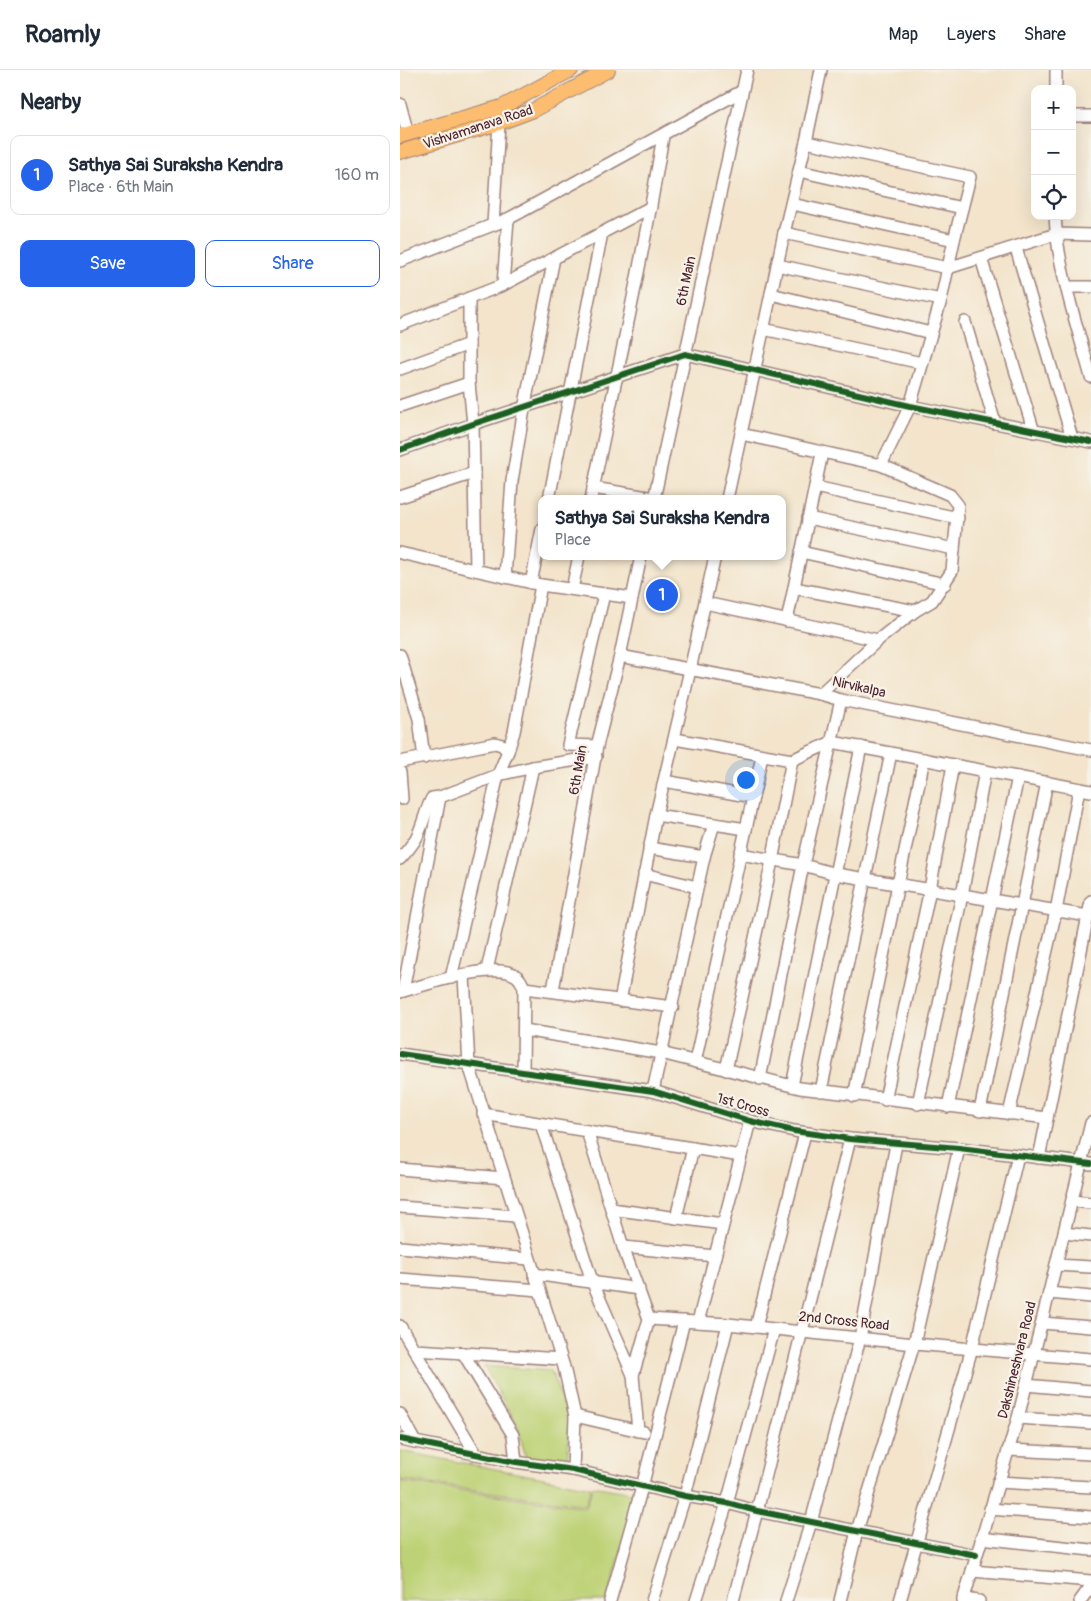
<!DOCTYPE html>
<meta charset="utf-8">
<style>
body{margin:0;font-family:Pangolin,sans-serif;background:#f6f6f7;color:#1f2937}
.controls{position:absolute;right:15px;top:15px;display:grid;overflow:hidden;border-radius:10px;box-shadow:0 5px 20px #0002}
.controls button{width:45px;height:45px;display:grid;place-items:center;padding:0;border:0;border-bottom:1px solid #e0e1e3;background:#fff;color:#1f2937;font:25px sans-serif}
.you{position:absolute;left:345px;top:709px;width:18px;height:18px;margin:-12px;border:4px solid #fff;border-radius:50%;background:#1a73e8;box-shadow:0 0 0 8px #1a73e833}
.badge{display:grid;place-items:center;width:32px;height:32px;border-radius:50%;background:#2563eb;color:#fff;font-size:16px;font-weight:700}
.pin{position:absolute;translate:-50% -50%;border:2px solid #fff;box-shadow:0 1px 5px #0006}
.popup{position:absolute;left:138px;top:425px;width:248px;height:65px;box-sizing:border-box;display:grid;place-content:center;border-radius:10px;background:#fff;filter:drop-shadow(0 1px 4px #0005);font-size:16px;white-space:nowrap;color:#747a83}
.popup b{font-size:19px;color:#1f2937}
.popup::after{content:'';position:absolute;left:50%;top:100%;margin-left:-10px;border:10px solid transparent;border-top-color:#fff}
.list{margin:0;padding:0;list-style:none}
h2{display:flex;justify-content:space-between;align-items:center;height:65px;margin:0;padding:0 20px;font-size:21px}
h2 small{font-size:16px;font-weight:400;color:#747a83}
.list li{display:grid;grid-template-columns:32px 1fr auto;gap:15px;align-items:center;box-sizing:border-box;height:80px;margin:0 10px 10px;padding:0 10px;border:1px solid #e0e1e3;border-radius:10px}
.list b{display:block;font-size:19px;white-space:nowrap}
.list p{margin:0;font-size:16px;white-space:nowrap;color:#747a83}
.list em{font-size:16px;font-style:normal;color:#747a83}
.actions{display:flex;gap:10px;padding:15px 20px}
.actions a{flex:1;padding:11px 0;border:1px solid #2563eb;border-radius:10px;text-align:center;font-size:18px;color:#2563eb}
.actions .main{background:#2563eb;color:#fff}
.icon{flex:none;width:28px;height:28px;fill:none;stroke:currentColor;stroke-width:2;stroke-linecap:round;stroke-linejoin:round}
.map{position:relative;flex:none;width:691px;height:1531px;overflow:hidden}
header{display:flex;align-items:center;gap:30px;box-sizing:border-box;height:70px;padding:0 25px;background:#fff;border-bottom:1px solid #e0e1e3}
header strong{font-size:24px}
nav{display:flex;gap:28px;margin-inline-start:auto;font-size:18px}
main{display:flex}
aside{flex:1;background:#fff}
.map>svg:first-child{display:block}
</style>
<header>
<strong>Roamly</strong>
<nav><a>Map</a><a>Layers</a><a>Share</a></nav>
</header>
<main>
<aside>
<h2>Nearby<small></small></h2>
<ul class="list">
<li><span class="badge">1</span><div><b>Sathya Sai Suraksha Kendra</b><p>Place · 6th Main</p></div><em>160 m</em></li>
</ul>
<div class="actions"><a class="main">Save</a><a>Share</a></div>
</aside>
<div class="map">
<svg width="691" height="1531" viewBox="0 0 691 1531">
<rect width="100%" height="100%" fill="#f7f3e8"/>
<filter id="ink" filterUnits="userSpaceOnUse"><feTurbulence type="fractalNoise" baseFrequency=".02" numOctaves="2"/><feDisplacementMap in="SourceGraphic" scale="10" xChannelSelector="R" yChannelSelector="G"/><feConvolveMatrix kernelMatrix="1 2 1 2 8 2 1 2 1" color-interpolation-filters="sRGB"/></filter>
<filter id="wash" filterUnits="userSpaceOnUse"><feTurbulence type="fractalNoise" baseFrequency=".0096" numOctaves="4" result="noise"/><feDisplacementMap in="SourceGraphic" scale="20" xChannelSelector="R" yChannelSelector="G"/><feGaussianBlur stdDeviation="1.12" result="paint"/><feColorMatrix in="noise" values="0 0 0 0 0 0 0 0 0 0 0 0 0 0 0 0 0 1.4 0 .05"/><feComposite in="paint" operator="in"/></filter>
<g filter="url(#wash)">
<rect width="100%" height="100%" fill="#f3e4cb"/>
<!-- green -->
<g fill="#bdd276" stroke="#847850">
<path d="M84,1296L151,1301L170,1352L167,1394L126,1388L117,1355Z"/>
<path d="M0,1381L191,1417L186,1435L0,1410Z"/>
<path d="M0,1412L186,1437L193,1416L238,1424L207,1531H0Z"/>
</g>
</g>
<g filter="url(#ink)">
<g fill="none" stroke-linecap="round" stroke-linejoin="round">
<defs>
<g id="minor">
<path d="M656,19V0"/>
<path d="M0,34L8,64"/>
<path d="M672,46H691"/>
<path d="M406,72L570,107L554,170L541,230L510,336L481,395"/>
<path d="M399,101L562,138"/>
<path d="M392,134L554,170"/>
<path d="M655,146C658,201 677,255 691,307"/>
<path d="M93,155L99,53"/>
<path d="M384,163L548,198L656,164L691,165"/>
<path d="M616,178L672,368"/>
<path d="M581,188L634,362"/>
<path d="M0,191L108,149L342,21"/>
<path d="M377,195L541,230"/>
<path d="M103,215L108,149"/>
<path d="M667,217H691"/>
<path d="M371,224L531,263"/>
<path d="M69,228V313L73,354L76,500"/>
<path d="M565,252L595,353"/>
<path d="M0,255L103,215L251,137"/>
<path d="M363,259L522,293"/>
<path d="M0,299L69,274"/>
<path d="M0,336L69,313"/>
<path d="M341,364L481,395L550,425L558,435L552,501L532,531L515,541L478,570L420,624"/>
<path d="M0,380L73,354L285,284L510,336L691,372"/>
<path d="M415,417L558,448"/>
<path d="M193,418L254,428"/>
<path d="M0,427L74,403"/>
<path d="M149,429L202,163"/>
<path d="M191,429C216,308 243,188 263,66"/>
<path d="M254,429L347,0"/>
<path d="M327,429L384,163L406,72L421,0"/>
<path d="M408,448L554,479"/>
<path d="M401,482L545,514"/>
<path d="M0,483L141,515L232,528"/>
<path d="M105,507L112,411L124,339L154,188"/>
<path d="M131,513L142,459"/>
<path d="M394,518L515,541"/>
<path d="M172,519L179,486"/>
<path d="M305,533L478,570"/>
<path d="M387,551L422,383"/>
<path d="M0,585L19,649L24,688"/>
<path d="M220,586L420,624L441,630L691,680"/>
<path d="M275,669L392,690L432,672L691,721"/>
<path d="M197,676L168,675L204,524"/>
<path d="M0,692L95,673L102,675L108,681"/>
<path d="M0,702L2,729"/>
<path d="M264,711L353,727"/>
<path d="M256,745L346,759"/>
<path d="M249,778L304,787"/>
<path d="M340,784L403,795L436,804L688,846"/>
<path d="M0,789C7,781 15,773 19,762C24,751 26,739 32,728L40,727"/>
<path d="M244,804L297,817"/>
<path d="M87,900L133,697"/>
<path d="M64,906L69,995L164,1297L175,1346L173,1400"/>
<path d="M51,908L98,705L108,681L114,662L141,515"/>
<path d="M124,918L273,937"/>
<path d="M153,920L197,676L220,586L241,486"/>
<path d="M3,921L40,727L98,705L133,697L196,687"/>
<path d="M0,922C26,915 93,891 115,905C120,908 122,912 124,918L123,1002"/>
<path d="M220,931L256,745L290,600L315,486"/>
<path d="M124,960L261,983L400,1018L647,1048"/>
<path d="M0,984L253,1021L350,1051L394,1061L450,1069L559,1078L691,1094"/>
<path d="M295,992L362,686"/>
<path d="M326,1000L372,791L392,690"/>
<path d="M360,1009L403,795L441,630"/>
<path d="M392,1016L461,677"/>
<path d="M253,1021L304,787L314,754"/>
<path d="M421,1021L491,683"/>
<path d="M454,1026L524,689"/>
<path d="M485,1030L530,819L553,695"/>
<path d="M518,1034L562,825L585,701"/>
<path d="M548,1037L618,707"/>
<path d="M580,1041L647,712"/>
<path d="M83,1044L341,1086"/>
<path d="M609,1044L656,841L679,719"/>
<path d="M141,1054L192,1211L233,1305L238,1361"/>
<path d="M187,1061L223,1177L249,1249L233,1305"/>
<path d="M639,1088L691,831"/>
<path d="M0,1099L103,1108"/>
<path d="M672,1131L691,1133"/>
<path d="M0,1137L116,1146"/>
<path d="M211,1139L323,1154"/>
<path d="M276,1148L293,1078"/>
<path d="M664,1163L691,1166"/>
<path d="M0,1177L129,1189"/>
<path d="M223,1177L315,1186"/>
<path d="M656,1195L691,1197"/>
<path d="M134,1204L239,1219"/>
<path d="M0,1209L139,1220"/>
<path d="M649,1223L691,1227"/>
<path d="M249,1249L328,1254L514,1274L691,1289"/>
<path d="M298,1252L350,1051"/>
<path d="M642,1253L691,1257"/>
<path d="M0,1256L76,1384"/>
<path d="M356,1257L405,1063"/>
<path d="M15,1280L161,1289"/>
<path d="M63,1283L113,1365L116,1392"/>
<path d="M626,1315L691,1321"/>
<path d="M0,1344L15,1372"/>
<path d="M175,1346L244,1362"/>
<path d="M618,1348L691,1353"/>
<path d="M0,1369L116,1392L173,1400L285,1426L327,1433L357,1441L576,1485"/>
<path d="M608,1380L691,1384"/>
<path d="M598,1412L691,1417"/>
<path d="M590,1439L691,1447"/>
<path d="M581,1468L691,1480"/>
<path d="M572,1501L691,1511"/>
<path d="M563,1529L579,1531"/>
<path d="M210,1531L242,1417L284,1251"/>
<path d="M252,1531L285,1426L328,1254"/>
<path d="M296,1531L327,1433L374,1259"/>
<path d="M333,1531L357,1441L450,1069"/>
<path d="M386,1531L411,1452L460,1268L496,1074"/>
<path d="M440,1531L457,1461L514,1274L559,1078"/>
<path d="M500,1531L572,1278L618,1085"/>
<path d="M563,1531L618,1348L691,1053"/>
<path d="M680,1531L691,1516"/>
</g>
<g id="major">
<path d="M0,66L102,37L171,0"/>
<path d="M0,82L99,53L134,40L208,0"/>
</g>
</defs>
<!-- minor casing -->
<use href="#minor" stroke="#9e827b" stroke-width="14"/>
<!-- major casing -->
<use href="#major" stroke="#9e827b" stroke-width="16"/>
<!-- minor -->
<use href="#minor" stroke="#fff" stroke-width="11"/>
<!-- major -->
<use href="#major" stroke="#fcbd6f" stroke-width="14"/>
<defs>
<g id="cycleway">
<path d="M0,380L73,354L285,284L510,336L691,372"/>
<path d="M0,984L253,1021L350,1051L394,1061L450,1069L559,1078L691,1094"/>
<path d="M0,1369L116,1392L173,1400L285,1426L327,1433L357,1441L576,1485"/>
</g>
</defs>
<!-- cycleway casing -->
<use href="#cycleway" stroke="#f7f3e8" stroke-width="9"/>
<!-- cycleway -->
<use href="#cycleway" stroke="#1b5e20" stroke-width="6"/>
</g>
</g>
<g text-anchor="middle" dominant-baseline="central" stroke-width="4.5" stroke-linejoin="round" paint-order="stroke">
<!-- street labels -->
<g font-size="14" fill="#4a1f2b" stroke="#f7f3e8">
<text transform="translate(78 57) rotate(-18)">Vishvamanava Road</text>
<text transform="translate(286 211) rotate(-78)">6th Main</text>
<text transform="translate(459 617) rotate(13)">Nirvikalpa</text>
<text transform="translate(178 700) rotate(-80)">6th Main</text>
<text transform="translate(343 1035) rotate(16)">1st Cross</text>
<text transform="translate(444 1251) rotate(6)">2nd Cross Road</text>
<text transform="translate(617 1290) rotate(-76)">Dakshineshvara Road</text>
</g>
</g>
</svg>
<div class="controls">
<button>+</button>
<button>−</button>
<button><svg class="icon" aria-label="locate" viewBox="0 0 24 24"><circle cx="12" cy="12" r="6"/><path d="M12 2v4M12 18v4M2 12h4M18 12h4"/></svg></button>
</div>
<div class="you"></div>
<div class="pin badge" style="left:262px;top:525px">1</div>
<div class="popup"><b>Sathya Sai Suraksha Kendra</b>Place</div>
</div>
</main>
